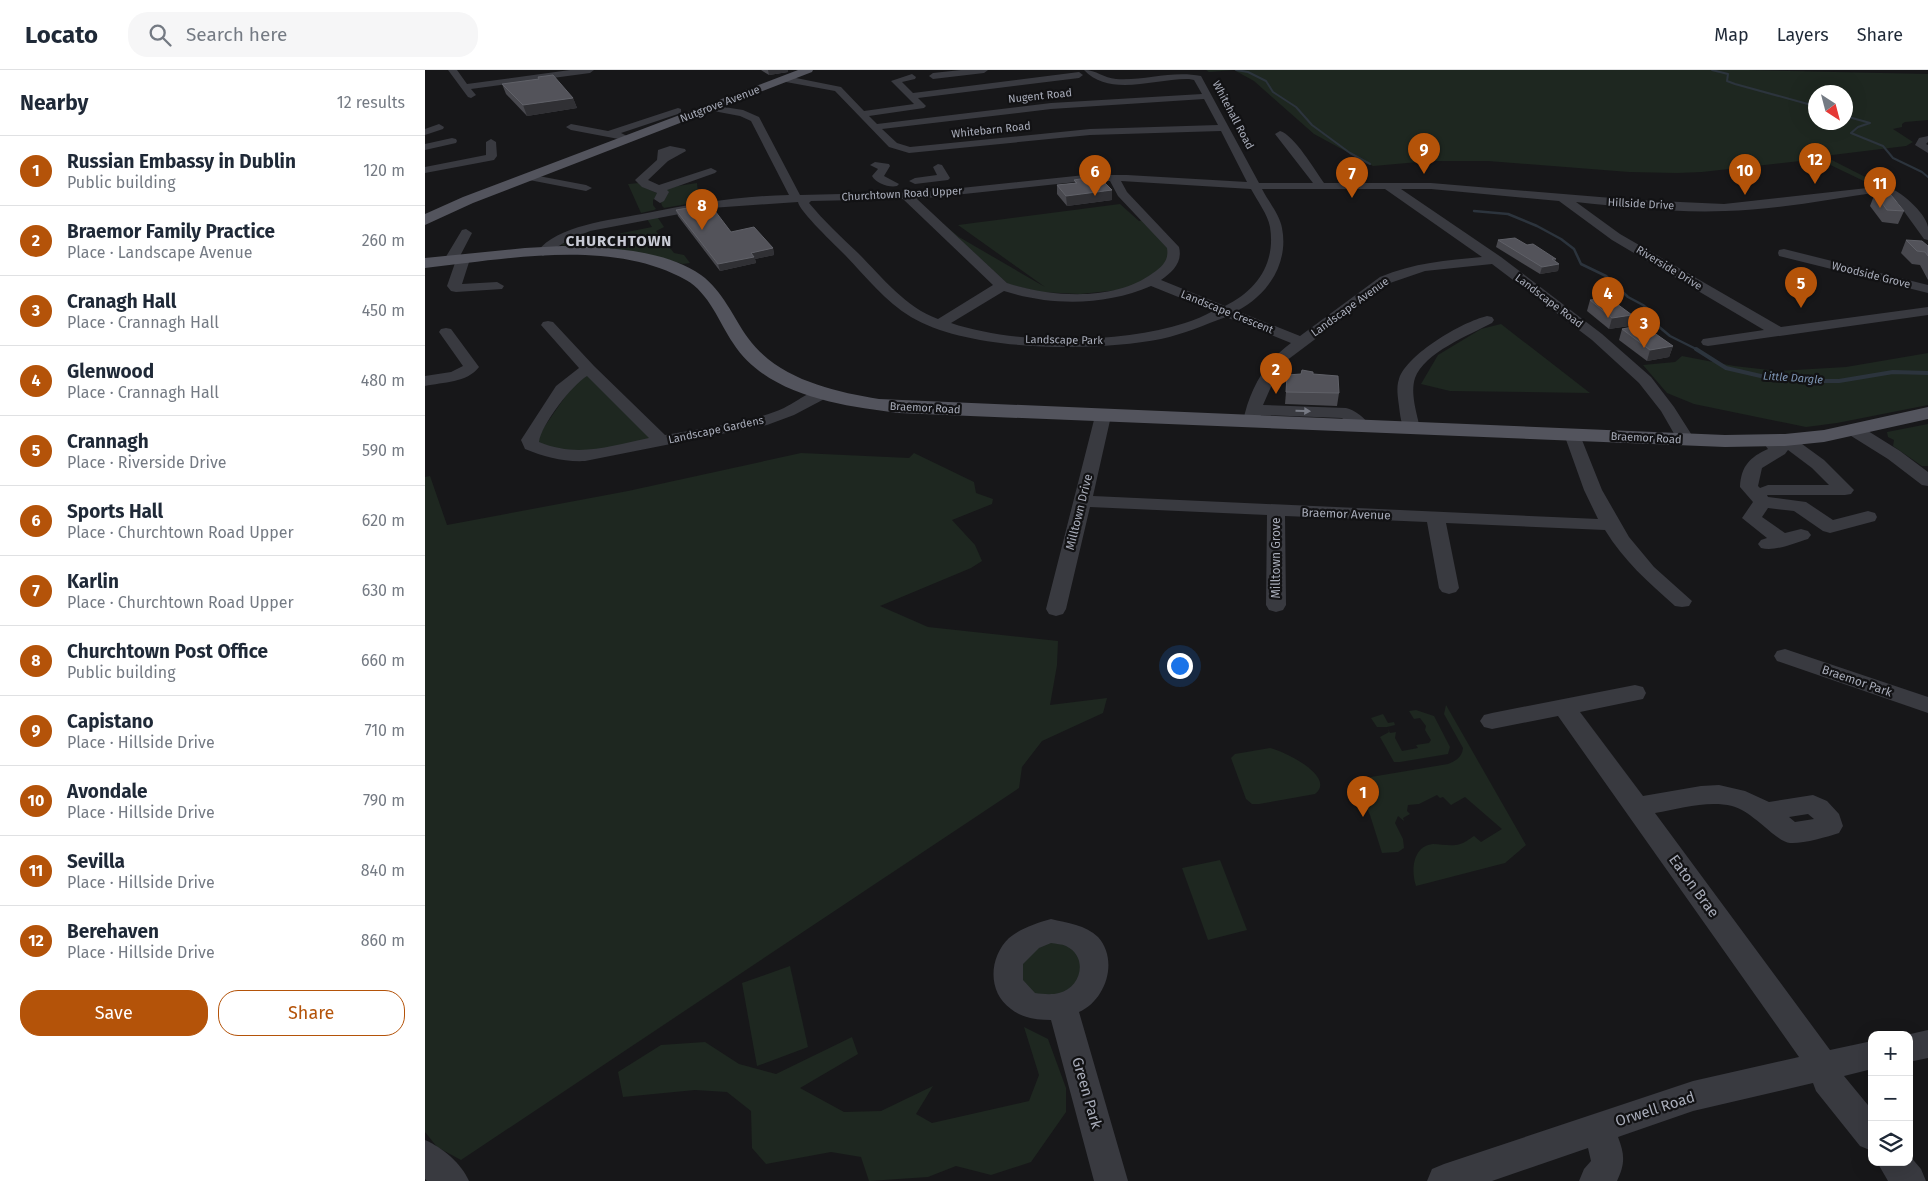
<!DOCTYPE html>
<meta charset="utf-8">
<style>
body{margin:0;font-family:"Fira Sans",sans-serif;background:#f6f6f7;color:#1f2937}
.controls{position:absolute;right:15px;bottom:15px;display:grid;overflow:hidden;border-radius:10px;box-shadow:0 5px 20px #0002}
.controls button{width:45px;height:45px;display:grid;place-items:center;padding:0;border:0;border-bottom:1px solid #e0e1e3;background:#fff;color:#1f2937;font:25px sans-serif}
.compass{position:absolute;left:1383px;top:15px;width:45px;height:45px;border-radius:50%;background:#fff;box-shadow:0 5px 20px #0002;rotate:144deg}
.you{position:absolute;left:754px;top:595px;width:18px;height:18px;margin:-12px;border:4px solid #fff;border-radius:50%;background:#1a73e8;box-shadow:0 0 0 8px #1a73e833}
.badge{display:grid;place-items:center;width:32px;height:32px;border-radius:50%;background:#b45309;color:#fff;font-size:16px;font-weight:700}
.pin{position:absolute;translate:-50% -41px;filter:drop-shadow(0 1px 2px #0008)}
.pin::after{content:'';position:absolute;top:26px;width:18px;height:15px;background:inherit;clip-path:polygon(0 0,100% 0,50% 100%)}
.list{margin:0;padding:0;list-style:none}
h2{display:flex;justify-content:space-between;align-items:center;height:65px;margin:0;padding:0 20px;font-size:21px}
h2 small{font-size:16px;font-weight:400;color:#747a83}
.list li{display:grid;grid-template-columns:32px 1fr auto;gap:15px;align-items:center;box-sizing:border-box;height:70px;padding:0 20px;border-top:1px solid #e0e1e3}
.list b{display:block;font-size:19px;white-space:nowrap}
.list p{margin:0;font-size:16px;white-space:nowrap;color:#747a83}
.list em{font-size:16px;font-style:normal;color:#747a83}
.actions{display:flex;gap:10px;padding:15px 20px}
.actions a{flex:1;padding:11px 0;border:1px solid #b45309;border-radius:20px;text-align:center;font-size:18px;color:#b45309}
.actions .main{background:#b45309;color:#fff}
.icon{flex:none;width:28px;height:28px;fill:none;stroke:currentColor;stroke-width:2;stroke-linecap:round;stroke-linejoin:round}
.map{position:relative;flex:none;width:1503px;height:1111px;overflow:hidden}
header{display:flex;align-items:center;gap:30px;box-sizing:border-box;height:70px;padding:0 25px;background:#fff;border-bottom:1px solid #e0e1e3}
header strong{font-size:24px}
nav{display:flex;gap:28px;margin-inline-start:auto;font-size:18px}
.search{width:350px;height:45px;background:#f6f6f7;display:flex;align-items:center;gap:12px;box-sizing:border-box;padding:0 18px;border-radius:20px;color:#747a83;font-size:19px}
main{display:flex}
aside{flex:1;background:#fff}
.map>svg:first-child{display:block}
</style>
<header>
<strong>Locato</strong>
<div class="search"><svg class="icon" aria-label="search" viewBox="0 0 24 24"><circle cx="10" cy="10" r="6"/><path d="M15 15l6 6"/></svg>Search here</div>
<nav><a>Map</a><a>Layers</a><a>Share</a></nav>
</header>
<main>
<aside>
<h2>Nearby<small>12 results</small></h2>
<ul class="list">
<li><span class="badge">1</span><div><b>Russian Embassy in Dublin</b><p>Public building</p></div><em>120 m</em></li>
<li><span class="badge">2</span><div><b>Braemor Family Practice</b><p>Place · Landscape Avenue</p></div><em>260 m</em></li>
<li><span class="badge">3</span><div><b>Cranagh Hall</b><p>Place · Crannagh Hall</p></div><em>450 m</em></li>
<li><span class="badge">4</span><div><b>Glenwood</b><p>Place · Crannagh Hall</p></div><em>480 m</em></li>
<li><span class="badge">5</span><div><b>Crannagh</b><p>Place · Riverside Drive</p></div><em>590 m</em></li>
<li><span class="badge">6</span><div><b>Sports Hall</b><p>Place · Churchtown Road Upper</p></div><em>620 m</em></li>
<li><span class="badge">7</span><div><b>Karlin</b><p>Place · Churchtown Road Upper</p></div><em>630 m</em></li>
<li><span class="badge">8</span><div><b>Churchtown Post Office</b><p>Public building</p></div><em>660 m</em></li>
<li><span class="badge">9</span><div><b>Capistano</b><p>Place · Hillside Drive</p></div><em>710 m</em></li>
<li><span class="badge">10</span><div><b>Avondale</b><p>Place · Hillside Drive</p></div><em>790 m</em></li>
<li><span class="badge">11</span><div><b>Sevilla</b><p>Place · Hillside Drive</p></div><em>840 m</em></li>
<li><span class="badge">12</span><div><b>Berehaven</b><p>Place · Hillside Drive</p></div><em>860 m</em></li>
</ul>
<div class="actions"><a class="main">Save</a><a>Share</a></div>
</aside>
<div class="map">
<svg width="1503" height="1111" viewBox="0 0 1503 1111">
<rect width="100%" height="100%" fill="#171719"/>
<!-- green -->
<g fill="#1e2720" fill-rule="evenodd">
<path d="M781,0H1322L1503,4V50L1480,52L1477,54V57L1468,59L1488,72L1481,76L1399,86L1452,113L1445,114L1393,89L1277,102L1252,103L1204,102L1063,91H1005L948,96L889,64L829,11L809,0L784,2ZM1420,22V52H1390V22Z"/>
<path d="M214,113L216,116L234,124L228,130V135L231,139L229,140L216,143L203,114Z"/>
<path d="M272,113L274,132L239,138C233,133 238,125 240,118Z"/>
<path d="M695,134L714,151L719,150L746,178L740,198L704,219L655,224L615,222L583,214L516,152L534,167L620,217L533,155Z"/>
<path d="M229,147L233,148L239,157L231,161L249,183L259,185L265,193L258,194L230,186L136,175L152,165L171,159L153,166L145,172L166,173L187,165L227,157L222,149Z"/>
<path d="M1076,254L1165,323L1025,321L996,314L1013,285L1056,259Z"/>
<path d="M1503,283V335L1412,353L1381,357L1269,334L1242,323L1218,295L1250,292L1257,286L1309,296L1353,301L1421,297Z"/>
<path d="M162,303L227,370L147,384L113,373L111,369L155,305Z"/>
<path d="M1503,354V396H1497L1468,376L1469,370L1463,367L1462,362Z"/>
<path d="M376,383L484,388L489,383L549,412L551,423L568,429L567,434L527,450L550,475L557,491L546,498L455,536L503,557L633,571L632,595L625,635L682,628L678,643L617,671L597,697L594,718L36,1090L12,1077L0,1062V407L5,406L22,455L203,421Z"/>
<path d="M1021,635L1101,775L1080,793L991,816C986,802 987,776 1008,774C1017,774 1026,777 1035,774C1040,773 1044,769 1049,766L1056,772L1077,759L1040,727L1026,735L1018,727L1015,728L1012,725L994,734L983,735L982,741L985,744L978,748L979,751L973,746L970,753L978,769L979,778L973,782L957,783L945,745L933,719L934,715L940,708L1023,694C1031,691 1037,687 1038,678L1019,644Z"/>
<path d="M991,640L1009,646L1025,677L1023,684L975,692H969L955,667L964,662L962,657H952L946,648L958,644L963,653L969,652L970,655L962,657L965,663L971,662L970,668L977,681L993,678L991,675L1004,673L1006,670L1000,660L1001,656L995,648L989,649L984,641Z"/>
<path d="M845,678C859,681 912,707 890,724L834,734H827L821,729L806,688L810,684Z"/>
<path d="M795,790L822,860L783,870L757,798Z"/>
<path d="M627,871L647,875L661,898L645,924L612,927L597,914C594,882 601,885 627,871Z"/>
<path d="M365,896L383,977L332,996L317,913Z"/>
<path d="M599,957L623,969L641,1018V1042L606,1092L566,1105L531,1096L503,1107L444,1111L436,1087L406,1082L341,1094L327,1078L326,1041L302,1022L270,1020L198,1027L193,1002L236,975L280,972L314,994L351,1004L427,967L433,984L375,1018L419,1042L456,1041L508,1016L491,1044L507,1053L604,1031L614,1005Z"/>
</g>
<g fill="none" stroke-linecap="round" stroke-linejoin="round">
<!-- stream-far2 -->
<g stroke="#2c343d" stroke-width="2">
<path d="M811,0L823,2L841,11L848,22L871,37L887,55L925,83L945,94"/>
<path d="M1287,0L1303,4L1302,11L1310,14L1390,36"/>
<path d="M1420,46L1445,53L1433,57L1426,63L1458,76L1468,88L1497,102L1503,107"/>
</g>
<!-- stream-far1 -->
<path stroke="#2c343d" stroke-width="2.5" d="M1049,141L1083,144L1112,156L1136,169L1149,179L1156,194L1181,206L1203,227L1218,235L1230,245L1233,256L1245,266L1273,280"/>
<!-- stream -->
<path stroke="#2c343d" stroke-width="4" d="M1271,279L1301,298L1340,307L1379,311H1414L1468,302L1503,303"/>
<!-- minor -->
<g fill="#393a40" fill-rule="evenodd">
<path d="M23,0H32L42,14L145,0H169L165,3L46,19L51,25L46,28L43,27Z"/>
<path d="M536,0H563L559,3L508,9L504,6L508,3Z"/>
<path d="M659,0C671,0 679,8 691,9C720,11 747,0 776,6L834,113H888L850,64L855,61C869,65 890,100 899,113H1006L1211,130L1299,134L1460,116C1475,120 1500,142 1503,157C1503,161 1503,166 1503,170L1499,169L1473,133L1455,122C1404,129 1352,140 1300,141C1251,143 1199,137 1151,132L1195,164L1356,257L1503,237V245L1283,276L1278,275L1276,272L1278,269L1339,260L1187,170L1134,131L1006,119H976L1076,187L1177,264L1226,307L1249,337L1270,370L1267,374L1261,375L1255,374L1236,341L1214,313L1167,270L1067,194L1000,201L965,213L861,291L849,310L838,335L921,338C930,340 940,348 945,356L943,360H931L917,348L836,345L832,356H820L818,352C824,320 840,292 866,273L801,247C779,255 759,264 736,269C670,282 545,282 486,247C460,231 441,207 420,185C411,176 374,141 373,132L286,138L165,161L145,169L118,186L112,182C132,155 186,150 217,144C266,134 314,126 364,125L326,51L315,46L283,40V36L286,35L318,40L334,47L375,125L498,122L660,105H702L822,112L796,61L665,65L484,83L464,77L410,21L361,12L356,9L361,6L416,17L439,41L489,34L466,11L487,4L491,7L490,9L477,12L488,23L654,2L658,5L654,8L493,28L501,36L499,38L444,46L452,54L626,33L777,24L769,10L764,9C731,8 685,28 659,0ZM779,29L793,55L665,59L485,77L472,73L457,59L626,39ZM660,111H685L693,126L742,178C744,190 738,196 728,203C689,232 626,227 582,213L492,129ZM696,111L826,119C832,130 843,145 845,157C851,194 831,221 800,236L736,210C747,202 758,193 754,177L702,122ZM837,119H960L1057,187C1022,190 988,193 955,207L875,266L812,241C843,225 864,193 857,158C855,145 843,131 837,119ZM478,129L568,215L513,249C480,237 457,207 433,183C416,167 399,151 384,133L386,131ZM726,216L788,241C779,246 770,250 760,253C695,274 591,275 526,253L579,221C626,236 680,236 726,216Z"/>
<path d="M253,38L256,39V43L196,63L204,67L199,70L146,60L141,57L146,54L183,61Z"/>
<path d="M14,54L19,57L18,59L0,65V59Z"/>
<path d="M1503,66V72L1501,74L1503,75V83L1490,75L1494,68Z"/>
<path d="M27,68L31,69L32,71L31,73L0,80V74Z"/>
<path d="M66,69L71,72L72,86L69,90L0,103V97L61,85V72Z"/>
<path d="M245,76L260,79L261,81L243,91L223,110L234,115L286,98L292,101L290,103L242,120L244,122L239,131L235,133L229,129L232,123L217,117L210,110L232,90L233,80Z"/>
<path d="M450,92L464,94L465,96L459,106L474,114L472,116C464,118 451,113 447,106L453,99L445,95Z"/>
<path d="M513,94L517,95L525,108L523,110L490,114L484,111L490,108L512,105L508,97Z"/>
<path d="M103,104L161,115L167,118L161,121L99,109L97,107L99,105Z"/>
<path d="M41,159L47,163L35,186H43L45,189L37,214L72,212L79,216L77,219L31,222L26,221L22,216L30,193H21L19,190L37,160Z"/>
<path d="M1359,179L1503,215V223L1354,186L1353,183L1354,180Z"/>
<path d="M1062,246L1067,247L1069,250L1067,253C1044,265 999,283 990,308C985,323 992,344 995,358L993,362H981C976,355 975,344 974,336C973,328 971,317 974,309C982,284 1037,252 1062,246Z"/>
<path d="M123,251L128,252L169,296L240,365C277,358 326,353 359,338C372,332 390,316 405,320L407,323L405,326L369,345L342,355L160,391C139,392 119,387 100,379L96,370L131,316L154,298L116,255L118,252ZM162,306L224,368C185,376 153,388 114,372C116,355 147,315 162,306Z"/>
<path d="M21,258L26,259L54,297C42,313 18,312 0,316V306L26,302L38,296L14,262L16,259Z"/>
<path d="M678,341L684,342L686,346L668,426L1173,449L1159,420L1139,364L1141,360H1153L1177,420L1204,467L1229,497L1267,531L1264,536L1257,537L1250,536C1223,512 1199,491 1180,460L1021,453L1034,518L1031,522L1024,524L1017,522L1014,518L1002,452L860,446L861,535L858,540L851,542L844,540L841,535L842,445L665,437L641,539L638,544L631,546L624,544L621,539L670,346L672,342Z"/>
<path d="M1429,355L1435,356L1475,381L1503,402V416L1497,415L1463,389L1423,364L1421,360L1423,356Z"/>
<path d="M1345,365L1353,368L1360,365L1366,366L1399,390L1429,420L1426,424L1420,425H1342L1343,427L1381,432L1408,450L1443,441L1450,443L1452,447L1450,451L1405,463L1398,461L1369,441L1343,438L1337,447L1360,463L1376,459L1383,461L1386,465L1383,469C1369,473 1350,482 1336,478L1333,474L1336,470L1342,468L1317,448L1328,432L1315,417C1316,396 1325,387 1343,379L1336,370L1339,366ZM1363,380L1387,398L1404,415H1343L1335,418L1333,416L1337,398L1360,384Z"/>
<path d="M1360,579L1503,627V643L1352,591L1349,586L1352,581Z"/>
<path d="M1210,615L1218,617L1221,623L1218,629L1155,642L1218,726L1276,716L1294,715L1320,721L1344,732L1388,725L1402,731L1414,744L1418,756L1414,763C1402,767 1377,774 1365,773C1351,772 1328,741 1307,736C1282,730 1255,739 1230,743L1405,980L1447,971V999L1419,1006L1447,1040V1081L1435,1076L1391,1021L1388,1013L1268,1041L1193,1067C1200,1085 1200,1094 1192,1111H1154L1159,1099L1166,1091L1163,1078L1067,1111H1002L1007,1099L1019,1094L1268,1011L1374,987L1133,646L1067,659L1059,657L1055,651L1059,645L1067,643ZM1383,744L1389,749L1370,752L1364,747Z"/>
<path d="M626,849C642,853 661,855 673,867C694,890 681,930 654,942L703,1111H669L626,950C612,950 597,948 586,939C562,922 564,887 584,868C596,858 612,853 626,849ZM626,873C631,874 637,874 641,876C664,887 656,918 634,923C627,925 617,924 610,923L598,910V894L614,878Z"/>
<path d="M1503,960V988L1484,992V965H1481Z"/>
<path d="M0,1070C18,1078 36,1093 44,1111H2L0,1109Z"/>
<path d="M1484,1085L1496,1099L1501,1111H1463L1452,1092H1484Z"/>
</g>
<!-- major -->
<g fill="#53545d" fill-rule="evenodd">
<path d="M373,0H388L387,2L48,133L0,155V144L38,127Z"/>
<path d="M137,176C180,177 239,179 276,205C298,221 308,247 323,268C353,309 407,321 454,329L1300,365L1360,364L1399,360L1503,337V349L1399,372L1360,376L1300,377L474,343C417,336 342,326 308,273C294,252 284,223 261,210C187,168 81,189 0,198V188L100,178Z"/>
</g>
</g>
<!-- wall -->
<g fill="#48484e">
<path d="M336,0H363V2L344,5Z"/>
<path d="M113,7L148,28L152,38L102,46L81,24L77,14L114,9Z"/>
<path d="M649,110L687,120V130L642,136L632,124V115L650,113Z"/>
<path d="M1450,123L1479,141L1473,154L1457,152L1445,136Z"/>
<path d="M251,140H264L306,162L348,178L349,185L330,189L331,193L295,201L253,146Z"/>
<path d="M1073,170L1131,192L1134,194L1133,201L1115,204L1071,177Z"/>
<path d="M1481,170L1503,176V210L1495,195L1487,194L1476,183Z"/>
<path d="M1165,230L1207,245L1204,256L1184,259L1162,241Z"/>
<path d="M1197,259L1248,276L1244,287L1222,291L1194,270Z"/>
<path d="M888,304L914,323L912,336L860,334L861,322Z"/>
</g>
<!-- shaded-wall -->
<g fill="#303034">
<path d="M343,0H363V2L344,5Z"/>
<path d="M148,28L152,38L102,46L98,35Z"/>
<path d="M687,120V130L642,136L641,126Z"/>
<path d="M348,178L349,185L330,189L331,193L295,201L293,194L326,183Z"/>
<path d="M1127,189H1131L1130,194H1134L1133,201L1115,204L1117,197Z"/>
<path d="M1207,245L1204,256L1184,259L1187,248Z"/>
<path d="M1248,276L1244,287L1222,291L1225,280Z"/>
</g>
<!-- building -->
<g fill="#53535a" stroke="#606168">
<path d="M128,5L148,28L98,35L77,14L114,9L113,7Z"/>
<path d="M673,106L687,120L641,126L632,115L652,113L649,110Z"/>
<path d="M1450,123L1466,125L1479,141L1462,140Z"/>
<path d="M287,137L306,162L329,157L348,178L326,183L329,187L293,194L251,140L263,138L264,140Z"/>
<path d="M1090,168L1102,175L1108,174L1131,189H1127L1134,194L1117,197L1073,170Z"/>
<path d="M1481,170L1497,171L1503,176V186L1500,182L1492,181Z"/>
<path d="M1184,228L1207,245L1187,248L1165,230Z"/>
<path d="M1218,255L1248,276L1225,280L1197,259Z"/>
<path d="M877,300L888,302V304L913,306L914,323L861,322L862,305L876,304Z"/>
</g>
<!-- one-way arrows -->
<defs><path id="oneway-solid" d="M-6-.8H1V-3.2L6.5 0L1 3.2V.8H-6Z" transform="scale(1.25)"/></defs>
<use fill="#767983" href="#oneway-solid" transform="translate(878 341) rotate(2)"/>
<g text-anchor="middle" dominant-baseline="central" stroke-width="4.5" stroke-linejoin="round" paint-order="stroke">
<!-- far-street labels -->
<g font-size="11" fill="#a8acb9" stroke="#121214">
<text transform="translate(615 26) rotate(-6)">Nugent Road</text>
<text transform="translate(295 34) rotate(-21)">Nutgrove Avenue</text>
<text transform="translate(808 45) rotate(62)">Whitehall Road</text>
<text transform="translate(566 60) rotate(-6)">Whitebarn Road</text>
<text transform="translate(477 124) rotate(-3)">Churchtown Road Upper</text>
<text transform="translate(1216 134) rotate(3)">Hillside Drive</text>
<text transform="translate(1244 198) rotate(31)">Riverside Drive</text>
<text transform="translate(1446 205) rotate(14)">Woodside Grove</text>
<text transform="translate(1124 231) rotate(37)">Landscape Road</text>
<text transform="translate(925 237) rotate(-36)">Landscape Avenue</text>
<text transform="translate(802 242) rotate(22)">Landscape Crescent</text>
<text transform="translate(639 270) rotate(1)">Landscape Park</text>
<text transform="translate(500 338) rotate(3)">Braemor Road</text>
<text transform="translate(291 360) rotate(-12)">Landscape Gardens</text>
<text transform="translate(1221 368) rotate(3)">Braemor Road</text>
</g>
<!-- far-water labels -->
<g font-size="11" font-style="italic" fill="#7e96b5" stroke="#121214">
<text transform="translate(1368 308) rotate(4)">Little Dargle</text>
</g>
<!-- street labels -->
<g font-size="12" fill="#a8acb9" stroke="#121214">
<text transform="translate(654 442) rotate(-76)">Milltown Drive</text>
<text transform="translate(921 444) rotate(2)">Braemor Avenue</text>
<text transform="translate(851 488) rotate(-90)">Milltown Grove</text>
<text transform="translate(1432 611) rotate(19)">Braemor Park</text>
</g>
<!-- far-district labels -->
<g font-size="15" font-weight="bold" letter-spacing="1" fill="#c9cbd5" stroke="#121214">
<text x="194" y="171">CHURCHTOWN</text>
</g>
<!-- near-street labels -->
<g font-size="15" fill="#a8acb9" stroke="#121214">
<text transform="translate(1269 816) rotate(54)">Eaton Brae</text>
<text transform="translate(662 1023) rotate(74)">Green Park</text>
<text transform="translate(1230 1039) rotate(-18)">Orwell Road</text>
</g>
</g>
</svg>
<div class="controls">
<button>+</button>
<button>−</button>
<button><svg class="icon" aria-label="layers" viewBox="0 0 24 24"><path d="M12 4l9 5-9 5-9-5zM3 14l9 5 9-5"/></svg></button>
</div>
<svg class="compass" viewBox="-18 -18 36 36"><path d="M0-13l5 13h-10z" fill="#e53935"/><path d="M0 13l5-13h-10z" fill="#747a83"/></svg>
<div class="you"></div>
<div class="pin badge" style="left:938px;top:747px">1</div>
<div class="pin badge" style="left:851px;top:324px">2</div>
<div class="pin badge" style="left:1219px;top:278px">3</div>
<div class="pin badge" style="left:1183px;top:248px">4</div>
<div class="pin badge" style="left:1376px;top:238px">5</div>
<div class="pin badge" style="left:670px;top:126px">6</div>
<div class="pin badge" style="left:927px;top:128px">7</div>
<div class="pin badge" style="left:277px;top:160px">8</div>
<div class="pin badge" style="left:999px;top:104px">9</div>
<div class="pin badge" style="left:1320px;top:125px">10</div>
<div class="pin badge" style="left:1455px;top:138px">11</div>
<div class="pin badge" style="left:1390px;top:114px">12</div>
</div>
</main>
